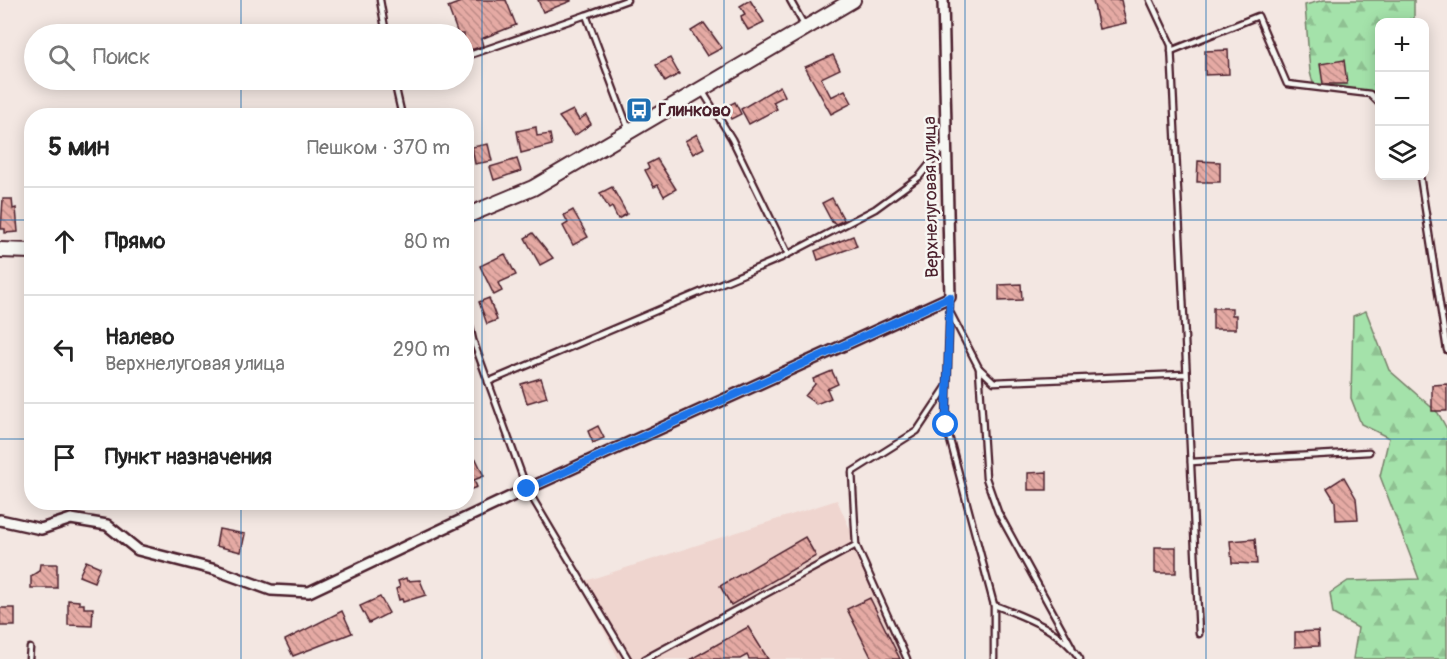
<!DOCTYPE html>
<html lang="ru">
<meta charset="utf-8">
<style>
body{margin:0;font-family:Pangolin,sans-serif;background:#f2f2f2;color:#222}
.controls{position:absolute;right:18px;top:18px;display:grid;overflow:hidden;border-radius:12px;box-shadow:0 3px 15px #0003}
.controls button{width:54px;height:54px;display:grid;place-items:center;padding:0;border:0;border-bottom:2px solid #e0e0e0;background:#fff;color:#222;font:30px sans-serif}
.stop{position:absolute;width:18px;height:18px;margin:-14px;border:4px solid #1a73e8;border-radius:50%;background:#fff}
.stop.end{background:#1a73e8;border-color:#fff;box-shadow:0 2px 6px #0008}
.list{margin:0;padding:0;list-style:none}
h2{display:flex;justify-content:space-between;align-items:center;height:78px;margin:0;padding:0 24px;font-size:26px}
h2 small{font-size:20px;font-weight:400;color:#767676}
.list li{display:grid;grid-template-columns:39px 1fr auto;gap:18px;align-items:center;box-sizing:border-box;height:108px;padding:0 24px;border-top:2px solid #e0e0e0}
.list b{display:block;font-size:22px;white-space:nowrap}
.list p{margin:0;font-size:20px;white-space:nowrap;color:#767676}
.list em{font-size:20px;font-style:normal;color:#767676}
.icon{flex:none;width:33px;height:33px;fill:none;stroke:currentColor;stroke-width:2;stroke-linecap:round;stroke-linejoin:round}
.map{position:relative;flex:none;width:1447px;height:659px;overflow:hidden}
.search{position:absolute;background:#fff;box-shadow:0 3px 15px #0003;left:24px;top:24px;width:450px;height:66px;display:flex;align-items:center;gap:15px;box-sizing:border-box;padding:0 21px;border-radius:33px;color:#767676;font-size:22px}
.panel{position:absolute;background:#fff;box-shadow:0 3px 15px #0003;left:24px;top:108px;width:450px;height:402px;border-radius:24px}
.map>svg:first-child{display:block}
</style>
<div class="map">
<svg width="1447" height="659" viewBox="0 0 1447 659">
<defs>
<pattern id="forest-firs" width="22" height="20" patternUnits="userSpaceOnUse" patternTransform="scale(1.5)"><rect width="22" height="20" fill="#a4e2aa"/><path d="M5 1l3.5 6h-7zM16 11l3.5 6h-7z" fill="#8fc192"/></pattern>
<pattern id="building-back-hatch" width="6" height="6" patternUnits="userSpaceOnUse" patternTransform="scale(1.5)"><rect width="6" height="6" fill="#e5aaa4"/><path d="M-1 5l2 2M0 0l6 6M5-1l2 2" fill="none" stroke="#bc8a86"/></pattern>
</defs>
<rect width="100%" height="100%" fill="#f3e7e2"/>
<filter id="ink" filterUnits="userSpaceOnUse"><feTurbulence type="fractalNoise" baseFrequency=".0167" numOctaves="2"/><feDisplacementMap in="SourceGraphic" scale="12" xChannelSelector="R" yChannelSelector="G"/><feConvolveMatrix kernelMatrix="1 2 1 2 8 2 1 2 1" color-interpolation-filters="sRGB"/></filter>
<g filter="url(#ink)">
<!-- built -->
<path fill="#efd5cf" d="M837,500L907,659H619L579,583Z"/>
<!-- forest -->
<g fill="url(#forest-firs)" stroke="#77806a" stroke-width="1.5">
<path d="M1324,0H1414V22H1380L1379,104L1370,94L1314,87L1310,72L1305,5Z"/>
<path d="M1366,311L1389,370L1438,413L1447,429V659H1353L1358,628L1333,614L1330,593L1348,581L1419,579L1380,476L1389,438L1361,424L1351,398L1353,316Z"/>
</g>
<!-- building -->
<g fill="url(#building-back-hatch)" stroke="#4a1f2b" stroke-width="1.5">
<path d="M466,0H506L516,25L481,39L483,46L464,52V34H458L448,7Z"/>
<path d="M538,0H571V1L543,12Z"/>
<path d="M750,0L764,22L748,30L742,20L741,16L745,14L740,6Z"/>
<path d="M1093,0H1121L1126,23L1099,29Z"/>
<path d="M704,23L722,48L707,56L691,31Z"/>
<path d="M1228,50L1229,74L1205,75V51Z"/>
<path d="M833,55L840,69L821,78L831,97L845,90L852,103L831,114L805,67Z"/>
<path d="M670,58L679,74L665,82L656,65Z"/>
<path d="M1344,60L1347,84H1323L1320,64Z"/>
<path d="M780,86L785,96L773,102L777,109L749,124L741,109Z"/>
<path d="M735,102L741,114L731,119L725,107Z"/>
<path d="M573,110L579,120L586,115L591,124L574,136L559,117Z"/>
<path d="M536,127L537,136L550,134L552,145L521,153L517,131Z"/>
<path d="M697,134L704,148L693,154L685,141Z"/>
<path d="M488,144L492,161L475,164L472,147Z"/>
<path d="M517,159L521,171L494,180L490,167Z"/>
<path d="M657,159L676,189L664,196L658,185L654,187L645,170L649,168L647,164Z"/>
<path d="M1198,161L1220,162V182H1197Z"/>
<path d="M612,187L627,214L618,219L612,207L609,209L600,193Z"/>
<path d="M832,198L844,220L836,224L832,222L822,203Z"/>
<path d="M3,199H12L13,209L16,208L18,232L5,233V229H1Z"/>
<path d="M573,210L588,237L573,245L563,226L568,223L564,215Z"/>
<path d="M533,233L553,258L540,265L525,238Z"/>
<path d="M853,236L857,246L818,260L815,251Z"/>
<path d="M505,254L516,275L498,283L502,291L494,295L480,266Z"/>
<path d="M1021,284L1022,300L999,301V285Z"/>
<path d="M489,298L497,320L487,324L479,302Z"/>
<path d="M1213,308H1232V315H1236V329H1213Z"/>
<path d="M832,371L838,384L827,389L831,398L816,404L805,396L815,384L813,379Z"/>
<path d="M541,378L547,397L527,403L521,384Z"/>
<path d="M1447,384V411H1432V385Z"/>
<path d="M598,426L604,438L593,443L588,431Z"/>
<path d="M476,459L484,476L474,480L477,487L466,491V463Z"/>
<path d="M1047,472V490H1028V473Z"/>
<path d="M1344,477L1356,498L1358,519L1336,520L1335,501L1327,488Z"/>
<path d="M219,529L245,534L241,552L216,546Z"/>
<path d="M805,537L816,556L731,605L720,586Z"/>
<path d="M1255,539L1257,564L1232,563L1230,541Z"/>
<rect x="1155" y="547" width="21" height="26"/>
<path d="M86,561L100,567L94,582L79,576Z"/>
<path d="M40,564H57V588H31V576L39,571Z"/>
<path d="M406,578L407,581L420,580L426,595L403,602L402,599L399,600L396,589L400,587L398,581Z"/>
<path d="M380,597L389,613L369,623L360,606Z"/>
<path d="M870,598L900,659H872L847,609Z"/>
<path d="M68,600L79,601V604H84V608H93L92,626L68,625Z"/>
<rect x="0" y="608" width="15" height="18"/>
<path d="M342,611L352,633L293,656L285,640Z"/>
<path d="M748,627L768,659H749L747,655L740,659H691Z"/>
<path d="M1318,631L1319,646L1295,647V632Z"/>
</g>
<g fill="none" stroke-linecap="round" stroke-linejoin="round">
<defs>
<g id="service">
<path d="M380,0L386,34"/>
<path d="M627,0L586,15L629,130"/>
<path d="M790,0L804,25"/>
<path d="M1150,0L1171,45L1199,634"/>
<path d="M1171,51L1258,16L1287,84L1370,94L1380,104"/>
<path d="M464,57L586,15"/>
<path d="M394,80L402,116"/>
<path d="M703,92L732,139L788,254"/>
<path d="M1420,176L1447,350"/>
<path d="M950,297L946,425L994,605V659"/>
<path d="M466,309L473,340L527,489L628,659"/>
<path d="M951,314L979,368L994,382L1186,374"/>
<path d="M979,368L986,478L998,512L1072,647"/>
<path d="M488,382L781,258L875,209L919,177L945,145"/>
<path d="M1191,462L1369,452"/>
<path d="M856,545L852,472L917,431L947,386"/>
<path d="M994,605C1025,617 1062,630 1080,659"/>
<path d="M29,659L30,648"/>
<path d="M645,659L856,545L907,659"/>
</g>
<path id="minor" d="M0,520L41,529L71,519L107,525L138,550L216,570L271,590L309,592L527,489L950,297L943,0"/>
<g id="secondary">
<path d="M466,216L533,188L853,0"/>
<path d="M0,250L32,251"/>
</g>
</defs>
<!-- service casing -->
<use href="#service" stroke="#4a1f2b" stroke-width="9"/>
<!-- minor casing -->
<use href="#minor" stroke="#4a1f2b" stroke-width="14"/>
<!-- secondary casing -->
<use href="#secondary" stroke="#4a1f2b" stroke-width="18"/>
<!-- service -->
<use href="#service" stroke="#f6f6f2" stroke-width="4.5"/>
<!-- minor -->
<use href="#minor" stroke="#f6f6f2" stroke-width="9"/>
<!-- secondary -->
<use href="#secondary" stroke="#f6f6f2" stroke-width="14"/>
</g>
</g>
<g fill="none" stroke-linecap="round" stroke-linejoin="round" filter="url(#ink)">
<!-- route -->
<path stroke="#1a73e8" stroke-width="8" d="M527,489L950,297L946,425"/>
</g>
<!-- grid -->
<path fill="none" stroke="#1f6fb2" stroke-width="1.5" stroke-opacity="0.55" d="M241,0V34M482,0V659M724,0V659M965,0V659M1206,0V659M241,80V116M0,220H32M466,220H1447M0,439H32M466,439H1447M241,502V659"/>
<!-- icons -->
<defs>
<symbol id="bus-square" viewBox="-11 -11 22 22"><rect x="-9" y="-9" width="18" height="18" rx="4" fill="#1f6fb2" stroke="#f6f6f2"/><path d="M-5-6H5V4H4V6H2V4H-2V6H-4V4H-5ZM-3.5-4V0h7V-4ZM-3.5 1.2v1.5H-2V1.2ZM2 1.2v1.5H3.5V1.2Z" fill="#fff"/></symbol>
</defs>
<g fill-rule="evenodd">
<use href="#bus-square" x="624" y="95" width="30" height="30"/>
</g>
<g text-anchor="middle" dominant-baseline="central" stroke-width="5" stroke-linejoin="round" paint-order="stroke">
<!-- poi labels -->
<g font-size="18" font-weight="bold" fill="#4a1f2b" stroke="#f6f6f2" text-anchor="start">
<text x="658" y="110">Глинково</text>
</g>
<!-- street labels -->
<g font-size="18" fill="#4a1f2b" stroke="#f6f6f2">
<text transform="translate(931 197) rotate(-91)">Верхнелуговая улица</text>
</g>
</g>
</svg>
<div class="controls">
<button>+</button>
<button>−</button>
<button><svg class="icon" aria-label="layers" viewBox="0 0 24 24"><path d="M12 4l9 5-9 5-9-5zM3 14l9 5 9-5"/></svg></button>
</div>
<div class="stop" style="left:946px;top:425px"></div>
<div class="stop end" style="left:527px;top:489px"></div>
<div class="search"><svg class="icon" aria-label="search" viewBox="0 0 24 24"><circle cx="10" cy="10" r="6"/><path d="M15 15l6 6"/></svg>Поиск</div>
<section class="panel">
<h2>5 мин<small>Пешком · 370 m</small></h2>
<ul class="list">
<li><svg class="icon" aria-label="ahead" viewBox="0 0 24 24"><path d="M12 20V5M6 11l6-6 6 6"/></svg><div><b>Прямо</b></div><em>80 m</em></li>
<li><svg class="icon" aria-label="left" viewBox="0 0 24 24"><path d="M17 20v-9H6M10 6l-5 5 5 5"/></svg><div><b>Налево</b><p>Верхнелуговая улица</p></div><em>290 m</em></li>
<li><svg class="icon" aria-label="arrive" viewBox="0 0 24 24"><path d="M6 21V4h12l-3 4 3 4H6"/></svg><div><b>Пункт назначения</b></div></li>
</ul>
</section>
</div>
